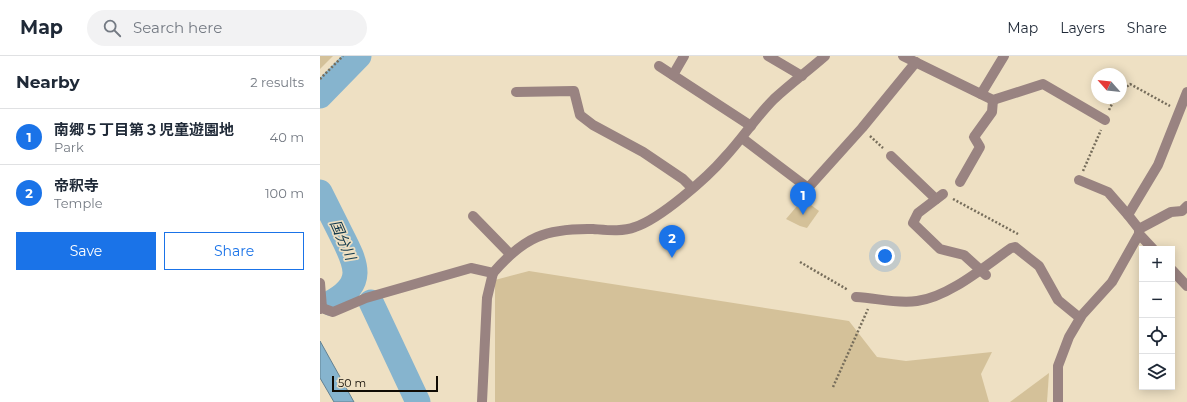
<!DOCTYPE html>
<meta charset="utf-8">
<style>
body{margin:0;font-family:Montserrat,"Noto Sans JP",sans-serif;background:#f2f2f3;color:#1f2937}
.controls{position:absolute;right:12px;bottom:12px;display:grid;overflow:hidden;border-radius:0px;box-shadow:0 2px 10px #0003}
.controls button{width:36px;height:36px;display:grid;place-items:center;padding:0;border:0;border-bottom:1px solid #e0e1e3;background:#fff;color:#1f2937;font:20px sans-serif}
.compass{position:absolute;left:771px;top:12px;width:36px;height:36px;border-radius:50%;background:#fff;box-shadow:0 2px 10px #0003;rotate:297deg}
.scale{position:absolute;left:12px;bottom:10px;width:106px;box-sizing:border-box;padding-left:4px;border:2px solid #100b03;border-top:0;font-size:11px;line-height:14px;white-space:nowrap;color:#100b03;-webkit-text-stroke:3px #eee0c3;paint-order:stroke}
.you{position:absolute;left:565px;top:200px;width:14px;height:14px;margin:-10px;border:3px solid #fff;border-radius:50%;background:#1a73e8;box-shadow:0 0 0 6px #1a73e833}
.badge{display:grid;place-items:center;width:26px;height:26px;border-radius:50%;background:#1a73e8;color:#fff;font-size:13px;font-weight:700}
.pin{position:absolute;translate:-50% -33px;filter:drop-shadow(0 1px 2px #0008)}
.pin::after{content:'';position:absolute;top:21px;width:14px;height:12px;background:inherit;clip-path:polygon(0 0,100% 0,50% 100%)}
.list{margin:0;padding:0;list-style:none}
h2{display:flex;justify-content:space-between;align-items:center;height:52px;margin:0;padding:0 16px;font-size:17px}
h2 small{font-size:13px;font-weight:400;color:#747a83}
.list li{display:grid;grid-template-columns:26px 1fr auto;gap:12px;align-items:center;box-sizing:border-box;height:56px;padding:0 16px;border-top:1px solid #e0e1e3}
.list b{display:block;font-size:15px;white-space:nowrap}
.list p{margin:0;font-size:13px;white-space:nowrap;color:#747a83}
.list em{font-size:13px;font-style:normal;color:#747a83}
.actions{display:flex;gap:8px;padding:12px 16px}
.actions a{flex:1;padding:9px 0;border:1px solid #1a73e8;border-radius:0px;text-align:center;font-size:14px;color:#1a73e8}
.actions .main{background:#1a73e8;color:#fff}
.icon{flex:none;width:22px;height:22px;fill:none;stroke:currentColor;stroke-width:2;stroke-linecap:round;stroke-linejoin:round}
.map{position:relative;flex:none;width:867px;height:346px;overflow:hidden}
header{display:flex;align-items:center;gap:24px;box-sizing:border-box;height:56px;padding:0 20px;background:#fff;border-bottom:1px solid #e0e1e3}
header strong{font-size:19px}
nav{display:flex;gap:22px;margin-inline-start:auto;font-size:14px}
.search{width:280px;height:36px;background:#f2f2f3;display:flex;align-items:center;gap:10px;box-sizing:border-box;padding:0 14px;border-radius:22px;color:#747a83;font-size:15px}
main{display:flex}
aside{flex:1;background:#fff}
.map>svg:first-child{display:block}
</style>
<header>
<strong>Map</strong>
<div class="search"><svg class="icon" aria-label="search" viewBox="0 0 24 24"><circle cx="10" cy="10" r="6"/><path d="M15 15l6 6"/></svg>Search here</div>
<nav><a>Map</a><a>Layers</a><a>Share</a></nav>
</header>
<main>
<aside>
<h2>Nearby<small>2 results</small></h2>
<ul class="list">
<li><span class="badge">1</span><div><b>南郷５丁目第３児童遊園地</b><p>Park</p></div><em>40 m</em></li>
<li><span class="badge">2</span><div><b>帝釈寺</b><p>Temple</p></div><em>100 m</em></li>
</ul>
<div class="actions"><a class="main">Save</a><a>Share</a></div>
</aside>
<div class="map">
<svg width="867" height="346" viewBox="0 0 867 346">
<rect width="100%" height="100%" fill="#eee0c3"/>
<!-- green -->
<g fill="#d4c199">
<path d="M0,0H13L0,13Z"/>
<path d="M483,143L499,155L487,172L480,170L466,163Z"/>
<path d="M209,215L529,265L557,301L586,305L672,296L661,318L669,346H175V224Z"/>
<path d="M729,317L727,346H690Z"/>
</g>
<!-- water -->
<path fill="#86b4ce" stroke="#638191" d="M0,285L34,346H14L0,322Z"/>
<g fill="none" stroke-linecap="round" stroke-linejoin="round">
<!-- river -->
<g stroke="#86b4ce" stroke-width="25">
<path d="M0,40L39,0"/>
<path d="M0,136C7,150 14,164 21,178C37,209 46,228 10,247"/>
<path d="M51,246L98,346"/>
</g>
<!-- path -->
<g stroke="#766d5b" stroke-width="2.5" stroke-dasharray="2 2" stroke-linecap="butt">
<path d="M0,23L23,0"/>
<path d="M801,36L810,28L850,50"/>
<path d="M789,54L795,42"/>
<path d="M550,80L563,92"/>
<path d="M763,115L781,74"/>
<path d="M633,143L698,178"/>
<path d="M480,206L528,234"/>
<path d="M513,331L548,253"/>
</g>
<!-- minor -->
<g stroke="#998381" stroke-width="10">
<path d="M448,0L482,20"/>
<path d="M583,0L673,44L723,28L785,64"/>
<path d="M339,10L431,70"/>
<path d="M353,19L364,0"/>
<path d="M196,36L254,35L260,59L273,69L323,96L363,123L372,132"/>
<path d="M661,38L684,0"/>
<path d="M422,82L488,132L542,72L596,6"/>
<path d="M571,100L616,143"/>
<path d="M759,124L788,136L808,159"/>
<path d="M640,126L660,91L654,81L672,56L673,44"/>
<path d="M623,138L598,157L593,167L620,193L644,199L666,219"/>
<path d="M153,160L190,198"/>
<path d="M819,173L851,156L862,155L867,150"/>
<path d="M819,178L833,193"/>
<path d="M852,214L867,230"/>
<path d="M0,227L2,252"/>
<path d="M536,241C557,242 576,248 597,245C629,241 665,210 691,192L695,191L719,210L738,244L760,262"/>
<path d="M0,253L2,252L13,256L46,242L151,212L173,217C204,181 226,172 273,173C287,174 302,176 315,171C340,163 387,122 405,101C422,83 436,61 454,43C470,28 488,15 505,0"/>
<path d="M162,346L167,242L173,217"/>
<path d="M738,346V310L749,281L762,259L792,226L819,178V173L808,159L838,109L867,36"/>
</g>
</g>
<g text-anchor="middle" dominant-baseline="central" stroke-width="3.5" stroke-linejoin="round" paint-order="stroke">
<!-- water labels -->
<g font-size="14" font-style="italic" fill="#12394c" stroke="#eee0c3">
<text transform="translate(23 184) rotate(66)">国分川</text>
</g>
</g>
</svg>
<div class="controls">
<button>+</button>
<button>−</button>
<button><svg class="icon" aria-label="locate" viewBox="0 0 24 24"><circle cx="12" cy="12" r="6"/><path d="M12 2v4M12 18v4M2 12h4M18 12h4"/></svg></button>
<button><svg class="icon" aria-label="layers" viewBox="0 0 24 24"><path d="M12 4l9 5-9 5-9-5zM3 14l9 5 9-5"/></svg></button>
</div>
<svg class="compass" viewBox="-18 -18 36 36"><path d="M0-13l5 13h-10z" fill="#e53935"/><path d="M0 13l5-13h-10z" fill="#747a83"/></svg>
<div class="scale">50 m</div>
<div class="you"></div>
<div class="pin badge" style="left:483px;top:159px">1</div>
<div class="pin badge" style="left:352px;top:202px">2</div>
</div>
</main>
